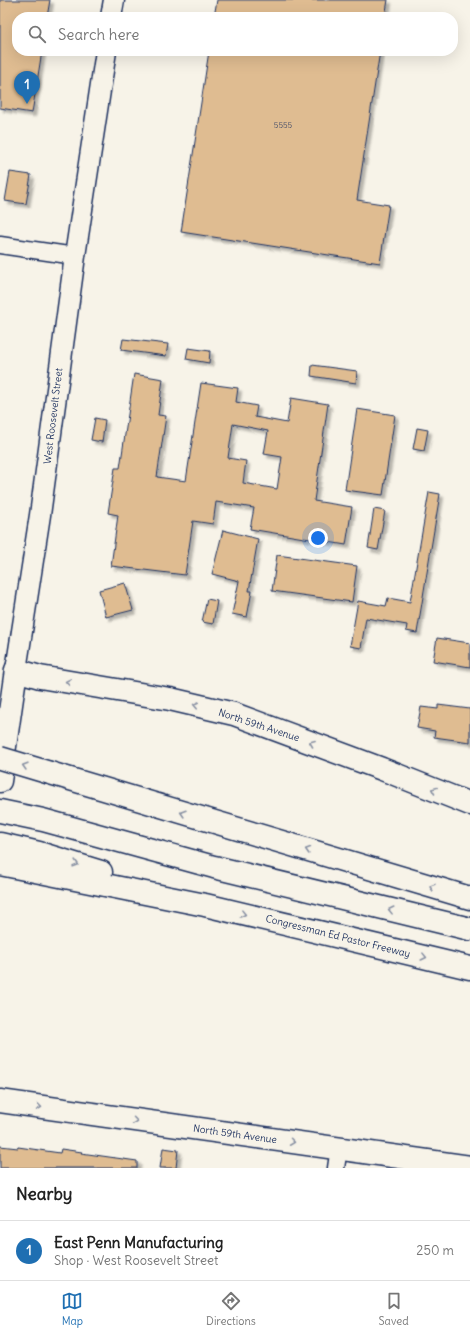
<!DOCTYPE html>
<meta charset="utf-8">
<style>
body{margin:0;font-family:Delius,sans-serif;background:#f6f6f6;color:#222}
.you{position:absolute;left:318px;top:538px;width:14px;height:14px;margin:-10px;border:3px solid #fff;border-radius:50%;background:#1a73e8;box-shadow:0 0 0 6px #1a73e833}
.badge{display:grid;place-items:center;width:26px;height:26px;border-radius:50%;background:#1f6fb2;color:#fff;font-size:13px;font-weight:700}
.pin{position:absolute;translate:-50% -33px;filter:drop-shadow(0 1px 2px #0008)}
.pin::after{content:'';position:absolute;top:21px;width:14px;height:12px;background:inherit;clip-path:polygon(0 0,100% 0,50% 100%)}
.list{margin:0;padding:0;list-style:none}
h2{display:flex;justify-content:space-between;align-items:center;height:52px;margin:0;padding:0 16px;font-size:17px}
h2 small{font-size:13px;font-weight:400;color:#767676}
.list li{display:grid;grid-template-columns:26px 1fr auto;gap:12px;align-items:center;box-sizing:border-box;height:60px;padding:0 16px;border-top:1px solid #e0e0e0}
.list b{display:block;font-size:15px;white-space:nowrap}
.list p{margin:0;font-size:13px;white-space:nowrap;color:#767676}
.list em{font-size:13px;font-style:normal;color:#767676}
.icon{flex:none;width:22px;height:22px;fill:none;stroke:currentColor;stroke-width:2;stroke-linecap:round;stroke-linejoin:round}
.map{position:relative;flex:none;width:470px;height:1168px;overflow:hidden}
.search{position:absolute;background:#fff;box-shadow:0 4px 16px #0002;left:12px;right:12px;top:12px;height:44px;display:flex;align-items:center;gap:10px;box-sizing:border-box;padding:0 14px;border-radius:16px;color:#767676;font-size:15px}
.sheet{height:112px;background:#fff}
nav{display:flex;justify-content:space-around;align-items:center;box-sizing:border-box;height:56px;border-top:1px solid #e0e0e0;background:#fff;font-size:11px;color:#767676}
nav a{display:grid;justify-items:center;gap:2px}
nav .on{color:#1f6fb2}
.map>svg:first-child{display:block}
</style>
<div class="map">
<svg width="470" height="1168" viewBox="0 0 470 1168">
<defs>
<filter id="shadow"><feDropShadow dx="3.5" dy="3.5" stdDeviation="1" flood-color="#0004"/></filter>
</defs>
<rect width="100%" height="100%" fill="#f7f3e8"/>
<filter id="ink" filterUnits="userSpaceOnUse"><feTurbulence type="fractalNoise" baseFrequency=".025" numOctaves="2"/><feDisplacementMap in="SourceGraphic" scale="8" xChannelSelector="R" yChannelSelector="G"/><feConvolveMatrix kernelMatrix="1 2 1 2 8 2 1 2 1" color-interpolation-filters="sRGB"/></filter>
<g filter="url(#ink)">
<!-- building -->
<g fill="#dfbc91" stroke="#1b2f5e" fill-rule="evenodd" filter="url(#shadow)">
<path d="M0,0H50L47,17H17V51H42L32,113L0,108Z"/>
<path d="M217,0H388L385,17H214Z"/>
<path d="M209,51H380L357,200L389,205L380,263L181,232Z"/>
<path d="M10,172L31,175L26,204L5,201Z"/>
<path d="M123,339L168,344L166,356L121,350Z"/>
<path d="M188,348L210,351L209,363L186,359Z"/>
<path d="M312,365L357,371L356,383L311,376Z"/>
<path d="M134,374L163,379L158,415L166,416L157,477L186,481L201,383L238,388L236,402L257,406L255,417L287,423L291,398L328,404L314,501L352,507L346,545L250,529L254,508L216,502L213,524L193,521L185,575L111,566L118,515L108,513L115,468H120ZM233,424L268,431L264,454L282,457L277,489L243,483L246,461L228,458Z"/>
<path d="M357,409L395,415L383,495L345,490Z"/>
<path d="M95,418L105,420L102,442L91,440Z"/>
<path d="M417,428L428,430L424,451L413,449Z"/>
<path d="M429,492L440,494L417,633L406,631L407,625L366,618L361,648L350,646L358,601L386,606L388,598L410,602Z"/>
<path d="M374,509L385,511L378,550L368,548Z"/>
<path d="M223,530L258,539L249,591H252L247,617L232,614L239,581L212,574Z"/>
<path d="M277,555L357,566L352,602L272,591Z"/>
<path d="M125,583L133,610L106,617L99,590Z"/>
<path d="M207,599L217,601L213,624L202,622Z"/>
<path d="M437,638L470,643V667L433,661Z"/>
<path d="M438,705L470,709V742L434,737L435,731L417,728L421,707L438,709Z"/>
<path d="M0,1146L18,1148V1147L60,1153L61,1149L82,1152L81,1153L137,1161V1168H0Z"/>
<path d="M163,1148L178,1150L176,1168H160Z"/>
</g>
<g fill="none" stroke-linecap="round" stroke-linejoin="round">
<defs>
<g id="minor">
<path d="M0,245L75,256"/>
<path d="M336,1168L339,1148"/>
</g>
<g id="tertiary">
<path d="M111,17L114,0"/>
<path d="M16,670L40,515L75,256L106,51"/>
</g>
<g id="secondary">
<path d="M0,781L16,670L40,677L170,699L234,714L382,769L470,804"/>
<path d="M0,1101L470,1167"/>
</g>
<g id="motorway">
<path d="M50,773L470,898"/>
<path d="M0,811L43,820L214,867L470,929"/>
<path d="M0,844L39,853L101,872"/>
<path d="M0,864L205,905L470,968"/>
</g>
</defs>
<!-- minor casing -->
<use href="#minor" stroke="#1b2f5e" stroke-width="19"/>
<!-- tertiary casing -->
<use href="#tertiary" stroke="#1b2f5e" stroke-width="23"/>
<!-- secondary casing -->
<use href="#secondary" stroke="#1b2f5e" stroke-width="25"/>
<!-- motorway casing -->
<use href="#motorway" stroke="#1b2f5e" stroke-width="25"/>
<!-- minor -->
<use href="#minor" stroke="#f7f3e8" stroke-width="16"/>
<!-- tertiary -->
<use href="#tertiary" stroke="#f7f3e8" stroke-width="20"/>
<!-- secondary -->
<use href="#secondary" stroke="#f7f3e8" stroke-width="22"/>
<!-- motorway -->
<use href="#motorway" stroke="#f7f3e8" stroke-width="22"/>
<defs>
<path id="motorway-bridge" d="M0,758L50,773"/>
</defs>
<!-- motorway-bridge casing -->
<use href="#motorway-bridge" stroke="#1b2f5e" stroke-width="25" stroke-linecap="butt"/>
<!-- motorway-bridge -->
<use href="#motorway-bridge" stroke="#f7f3e8" stroke-width="22"/>
</g>
<!-- one-way arrows -->
<defs><path id="oneway-chevron" d="M-2-3.5L2.5 0L-2 3.5" fill="none" stroke-width="1.6" stroke-linecap="round" stroke-linejoin="round"/></defs>
<g stroke="#8991a3">
<use href="#oneway-chevron" transform="translate(68 682) rotate(-170)"/>
<use href="#oneway-chevron" transform="translate(196 705) rotate(-167)"/>
<use href="#oneway-chevron" transform="translate(312 743) rotate(-159)"/>
<use href="#oneway-chevron" transform="translate(25 766) rotate(-164)"/>
<use href="#oneway-chevron" transform="translate(434 790) rotate(-158)"/>
<use href="#oneway-chevron" transform="translate(183 813) rotate(-163)"/>
<use href="#oneway-chevron" transform="translate(308 850) rotate(-163)"/>
<use href="#oneway-chevron" transform="translate(76 864) rotate(17)"/>
<use href="#oneway-chevron" transform="translate(432 887) rotate(-164)"/>
<use href="#oneway-chevron" transform="translate(391 910) rotate(-166)"/>
<use href="#oneway-chevron" transform="translate(243 914) rotate(14)"/>
<use href="#oneway-chevron" transform="translate(424 957) rotate(14)"/>
<use href="#oneway-chevron" transform="translate(39 1107) rotate(8)"/>
<use href="#oneway-chevron" transform="translate(135 1121) rotate(8)"/>
<use href="#oneway-chevron" transform="translate(292 1142) rotate(8)"/>
</g>
</g>
<g text-anchor="middle" dominant-baseline="central" stroke-width="3.5" stroke-linejoin="round" paint-order="stroke">
<!-- number labels -->
<g font-size="8" fill="#4c526b">
<text x="283" y="125">5555</text>
</g>
<!-- street labels -->
<g font-size="10" fill="#1b2f5e" stroke="#f7f3e8">
<text transform="translate(53 416) rotate(-83)">West Roosevelt Street</text>
<text transform="translate(259 725) rotate(18)">North 59th Avenue</text>
<text transform="translate(338 936) rotate(14)">Congressman Ed Pastor Freeway</text>
<text transform="translate(235 1134) rotate(8)">North 59th Avenue</text>
</g>
</g>
</svg>
<div class="you"></div>
<div class="pin badge" style="left:27px;top:104px">1</div>
<div class="search"><svg class="icon" aria-label="search" viewBox="0 0 24 24"><circle cx="10" cy="10" r="6"/><path d="M15 15l6 6"/></svg>Search here</div>
</div>
<section class="sheet">
<h2>Nearby<small></small></h2>
<ul class="list">
<li><span class="badge">1</span><div><b>East Penn Manufacturing</b><p>Shop · West Roosevelt Street</p></div><em>250 m</em></li>
</ul>
</section>
<nav>
<a class="on"><svg class="icon" aria-label="map" viewBox="0 0 24 24"><path d="M3 6l6-2 6 2 6-2v14l-6 2-6-2-6 2zM9 4v14M15 6v14"/></svg>Map</a>
<a><svg class="icon" aria-label="directions" viewBox="0 0 24 24"><path d="M12 3l9 9-9 9-9-9zM9 14v-3h6M13 9l2 2-2 2"/></svg>Directions</a>
<a><svg class="icon" aria-label="saved" viewBox="0 0 24 24"><path d="M7 4h10v16l-5-4-5 4z"/></svg>Saved</a>
</nav>
